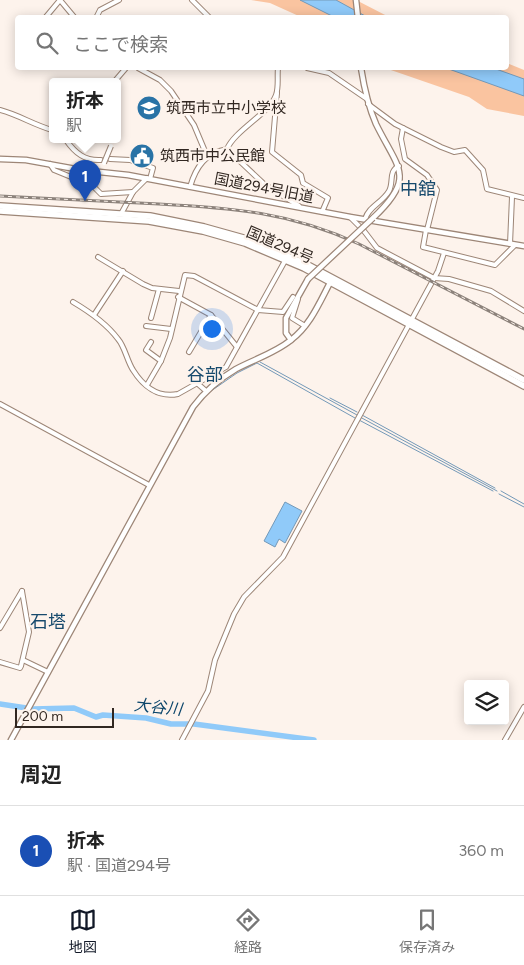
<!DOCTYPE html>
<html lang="ja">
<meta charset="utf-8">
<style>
body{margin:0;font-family:Figtree,"Noto Sans JP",sans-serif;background:#f6f6f6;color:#222}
.controls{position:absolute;right:15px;bottom:15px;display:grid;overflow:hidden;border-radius:5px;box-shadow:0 2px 12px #0003}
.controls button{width:45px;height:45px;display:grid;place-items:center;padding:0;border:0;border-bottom:1px solid #e0e0e0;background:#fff;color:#222;font:25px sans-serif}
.scale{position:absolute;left:15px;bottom:12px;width:99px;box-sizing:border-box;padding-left:5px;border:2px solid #312721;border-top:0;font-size:14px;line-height:18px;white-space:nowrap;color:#312721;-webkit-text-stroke:4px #fdf3ec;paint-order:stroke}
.you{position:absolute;left:211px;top:328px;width:18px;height:18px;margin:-12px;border:4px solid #fff;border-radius:50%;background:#1a73e8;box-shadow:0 0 0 8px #1a73e833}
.badge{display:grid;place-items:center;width:32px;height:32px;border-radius:50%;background:#111827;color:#fff;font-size:16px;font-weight:700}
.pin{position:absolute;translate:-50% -41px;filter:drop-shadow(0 1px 2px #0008)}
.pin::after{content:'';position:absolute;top:26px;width:18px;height:15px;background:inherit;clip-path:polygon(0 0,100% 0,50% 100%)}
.popup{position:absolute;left:49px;top:78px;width:72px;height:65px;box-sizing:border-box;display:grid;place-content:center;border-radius:5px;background:#fff;filter:drop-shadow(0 1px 4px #0005);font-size:16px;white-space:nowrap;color:#767676}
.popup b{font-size:19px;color:#222}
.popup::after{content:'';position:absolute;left:50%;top:100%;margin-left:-10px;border:10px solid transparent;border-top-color:#fff}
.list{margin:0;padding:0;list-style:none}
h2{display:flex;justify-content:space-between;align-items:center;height:65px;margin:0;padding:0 20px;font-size:21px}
h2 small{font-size:16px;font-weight:400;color:#767676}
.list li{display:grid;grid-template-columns:32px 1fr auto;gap:15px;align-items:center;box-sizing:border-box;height:90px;padding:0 20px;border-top:1px solid #e0e0e0}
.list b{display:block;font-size:19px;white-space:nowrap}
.list p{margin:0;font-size:16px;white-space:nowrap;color:#767676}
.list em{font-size:16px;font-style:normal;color:#767676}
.icon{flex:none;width:28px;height:28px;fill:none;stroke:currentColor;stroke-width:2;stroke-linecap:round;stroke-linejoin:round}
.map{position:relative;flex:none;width:524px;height:740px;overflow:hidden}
.search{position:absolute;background:#fff;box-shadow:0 2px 12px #0003;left:15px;right:15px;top:15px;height:55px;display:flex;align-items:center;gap:12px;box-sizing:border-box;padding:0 18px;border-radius:5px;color:#767676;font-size:19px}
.sheet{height:155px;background:#fff}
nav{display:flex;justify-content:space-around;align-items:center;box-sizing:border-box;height:70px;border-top:1px solid #e0e0e0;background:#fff;font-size:14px;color:#767676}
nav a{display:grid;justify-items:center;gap:2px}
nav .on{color:#111827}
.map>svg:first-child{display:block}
</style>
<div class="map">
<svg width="524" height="740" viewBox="0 0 524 740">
<rect width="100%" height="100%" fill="#fdf3ec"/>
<!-- green -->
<g fill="#fac4a0">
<path d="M251,0H356L389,17H301L270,3Z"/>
<path d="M507,63L524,70V116L487,109L469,97L385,68H506Z"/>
</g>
<!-- water -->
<g fill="#90caf9" stroke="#7499b8">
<path d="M300,0H336L367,17H334Z"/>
<path d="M446,68H493L524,79V96Z"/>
<path d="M285,502L302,511L285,543L279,539L275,547L264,541Z"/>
</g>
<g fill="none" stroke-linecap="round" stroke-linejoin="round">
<!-- stream -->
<g stroke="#7499b8" stroke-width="1">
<path d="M260,362L357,415"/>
<path d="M211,391L237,373L257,363L355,418"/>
<path d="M330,398L357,412"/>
<path d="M362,415L495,488"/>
<path d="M360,417L497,491"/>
<path d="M359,420L493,491"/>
<path d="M501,491L524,504"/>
<path d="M499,494L524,507"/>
</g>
<!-- river -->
<path stroke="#90caf9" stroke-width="5.5" d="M0,704L33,709L74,708L96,717L103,715L146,718L171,724H194L314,740"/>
<defs>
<g id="minor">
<path d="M192,0L210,18"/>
<path d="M45,18L60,0L75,18"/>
<path d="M96,18L100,10L119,0"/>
<path d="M138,68L160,80L171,91L194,125L207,156"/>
<path d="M307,68L329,73L367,99"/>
<path d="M114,82L126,68"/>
<path d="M277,93L272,152L301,175L303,183L328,198L322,212"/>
<path d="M368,104L395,124L441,147L454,152L465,150L483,170L487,189L524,198"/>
<path d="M0,110C19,115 34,125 52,130"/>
<path d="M403,128L401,139L405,159L427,175L437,190L427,230"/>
<path d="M66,140C75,153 85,161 101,160"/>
<path d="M227,149C235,130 270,113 276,95C279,87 277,76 278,68"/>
<path d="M227,149L264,184L299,206"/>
<path d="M110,159L130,160L153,168L150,179"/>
<path d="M50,164L54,170L93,186L101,194L133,192"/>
<path d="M190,187C196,166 206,153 227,149"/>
<path d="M121,214L133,192L147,178"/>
<path d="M350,217L364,231L377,248L434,278L449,279L491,291L524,311"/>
<path d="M365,219C369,206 382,203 389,191C394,182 388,171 399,166"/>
<path d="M426,230L423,247L495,265L515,245"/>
<path d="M510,244L512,197"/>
<path d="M98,257L143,284L152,288L179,291"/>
<path d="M178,297L211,315L237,347"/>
<path d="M298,299L292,318L305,326"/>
<path d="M73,302C90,312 106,323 118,339C125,347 127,361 133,370C143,386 158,398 178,394L226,367L286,259"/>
<path d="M94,315L123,271"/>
<path d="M151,318L159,289"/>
<path d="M146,326L171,329"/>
<path d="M151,342L146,350L161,361"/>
<path d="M189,352L211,315"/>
<path d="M198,384L206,391"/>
<path d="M147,385L161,361L170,338L185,275L194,276L258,310L283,312L293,297"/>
<path d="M0,404L149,485"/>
<path d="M0,628L22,591"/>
<path d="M23,660L48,672"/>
<path d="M0,662L20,668L21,666L29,632L22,591"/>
<path d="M182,740L208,691L215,660L234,614L244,597L283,557L438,271L444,253"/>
<path d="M505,740L524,707"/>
</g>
<g id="tertiary">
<path d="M356,0L358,18"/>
<path d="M361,68C364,87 368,106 376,124C398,169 417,177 373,218"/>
<path d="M0,159L26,160L81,170L128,175L350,217L524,246"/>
<path d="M291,340L286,333V318L308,279"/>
<path d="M11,740L193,407C205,391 219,379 236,369C255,359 275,353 291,340C311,325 320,301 332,279"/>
</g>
<g id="trunk">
<path d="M0,206L150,216L204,227L247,239L306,264L524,380"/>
<path d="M0,211L149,221L203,231L245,243L304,268L524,386"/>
</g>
</defs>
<!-- minor casing -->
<use href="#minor" stroke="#9d8677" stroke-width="6"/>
<!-- tertiary casing -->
<use href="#tertiary" stroke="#9d8677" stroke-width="7"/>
<!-- trunk casing -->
<use href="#trunk" stroke="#9d8677" stroke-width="8"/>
<!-- minor -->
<use href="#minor" stroke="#fff" stroke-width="4"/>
<!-- tertiary -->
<use href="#tertiary" stroke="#fff" stroke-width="4.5"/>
<!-- trunk -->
<use href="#trunk" stroke="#fff" stroke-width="5.5"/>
<defs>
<path id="rail" d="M0,196C53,199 106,201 159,204C233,208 290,212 359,244L524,329"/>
</defs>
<!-- rail casing -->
<use href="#rail" stroke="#8c827b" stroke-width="3"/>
<!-- rail -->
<use href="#rail" stroke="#fdf3ec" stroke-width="1" stroke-dasharray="4" stroke-linecap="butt"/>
<defs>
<path id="minor-bridge" d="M104,163L111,146"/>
<path id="tertiary-bridge" d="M308,279L373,218"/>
</defs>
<!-- minor-bridge casing -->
<use href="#minor-bridge" stroke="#9d8677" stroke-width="6" stroke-linecap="butt"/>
<!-- tertiary-bridge casing -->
<use href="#tertiary-bridge" stroke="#9d8677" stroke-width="7" stroke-linecap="butt"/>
<!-- minor-bridge -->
<use href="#minor-bridge" stroke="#fff" stroke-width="4"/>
<!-- tertiary-bridge -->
<use href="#tertiary-bridge" stroke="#fff" stroke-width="4.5"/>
</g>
<!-- icons -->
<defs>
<symbol id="school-disc" viewBox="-11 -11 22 22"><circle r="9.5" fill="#2973a6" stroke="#fdf3ec"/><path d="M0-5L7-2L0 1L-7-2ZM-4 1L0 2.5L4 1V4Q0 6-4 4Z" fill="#fff"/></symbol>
<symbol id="civic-disc" viewBox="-11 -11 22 22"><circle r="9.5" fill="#2973a6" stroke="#fdf3ec"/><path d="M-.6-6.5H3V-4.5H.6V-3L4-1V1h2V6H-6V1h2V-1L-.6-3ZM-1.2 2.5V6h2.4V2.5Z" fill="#fff"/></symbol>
</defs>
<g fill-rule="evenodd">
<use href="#school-disc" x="135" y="94" width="28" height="28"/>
<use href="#civic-disc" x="128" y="142" width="28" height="28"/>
</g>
<g text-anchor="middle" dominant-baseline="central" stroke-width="4.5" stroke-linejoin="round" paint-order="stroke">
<!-- poi labels -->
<g font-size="15" fill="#312721" stroke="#fdf3ec" text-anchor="start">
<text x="166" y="108">筑西市立中小学校</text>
<text x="160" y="156">筑西市中公民館</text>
</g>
<!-- street labels -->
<g font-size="15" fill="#312721" stroke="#fdf3ec">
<text transform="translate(264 188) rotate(11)">国道294号旧道</text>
<text transform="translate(280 245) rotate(23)">国道294号</text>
</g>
<!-- water labels -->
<g font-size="16" font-style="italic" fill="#0c466b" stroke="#fdf3ec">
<text transform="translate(158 707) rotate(6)">大谷川</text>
</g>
<!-- quarter labels -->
<g font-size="18" fill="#174a6d" stroke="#fdf3ec">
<text x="418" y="189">中舘</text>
<text x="205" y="375">谷部</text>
<text x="48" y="622">石塔</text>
</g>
</g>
</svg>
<div class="controls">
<button><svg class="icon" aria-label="layers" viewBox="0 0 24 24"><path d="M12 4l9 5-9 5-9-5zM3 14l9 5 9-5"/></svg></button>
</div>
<div class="scale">200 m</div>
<div class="you"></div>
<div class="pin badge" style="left:85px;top:201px;background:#1a4fb4">1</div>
<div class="popup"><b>折本</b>駅</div>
<div class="search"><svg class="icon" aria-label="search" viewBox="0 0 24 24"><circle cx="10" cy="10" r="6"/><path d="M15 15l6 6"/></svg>ここで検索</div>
</div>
<section class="sheet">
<h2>周辺<small></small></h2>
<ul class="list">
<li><span class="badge" style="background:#1a4fb4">1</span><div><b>折本</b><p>駅 · 国道294号</p></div><em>360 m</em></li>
</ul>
</section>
<nav>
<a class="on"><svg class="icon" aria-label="map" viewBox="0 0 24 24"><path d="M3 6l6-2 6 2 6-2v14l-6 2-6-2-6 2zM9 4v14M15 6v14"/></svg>地図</a>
<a><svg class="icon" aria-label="directions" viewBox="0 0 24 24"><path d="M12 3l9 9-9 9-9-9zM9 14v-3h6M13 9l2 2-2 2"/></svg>経路</a>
<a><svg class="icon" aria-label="saved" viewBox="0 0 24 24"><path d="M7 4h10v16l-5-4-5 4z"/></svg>保存済み</a>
</nav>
